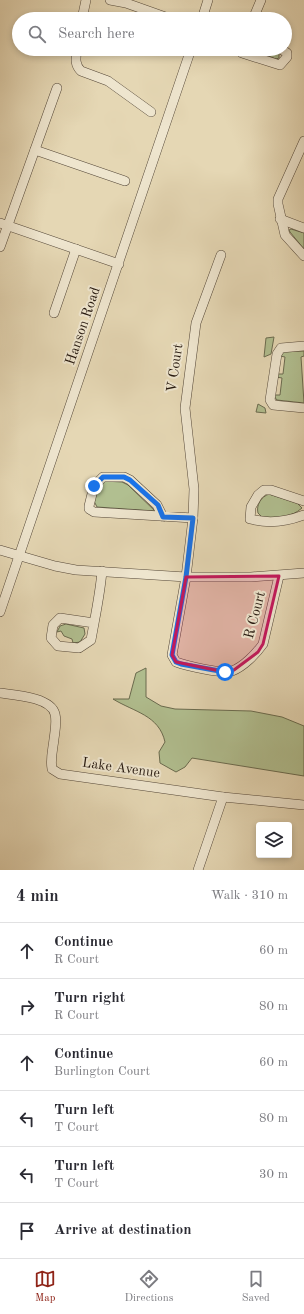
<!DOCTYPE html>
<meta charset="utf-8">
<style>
body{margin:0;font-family:"Old Standard TT",serif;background:#f2f2f3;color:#2b2b33}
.controls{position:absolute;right:12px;bottom:12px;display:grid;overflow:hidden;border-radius:4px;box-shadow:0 2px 6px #0003}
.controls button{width:36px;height:36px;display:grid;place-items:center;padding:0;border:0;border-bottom:1px solid #e1e1e2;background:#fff;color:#2b2b33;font:20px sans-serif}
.stop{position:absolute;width:12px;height:12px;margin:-9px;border:3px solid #1a73e8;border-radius:50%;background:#fff}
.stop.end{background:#1a73e8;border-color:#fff;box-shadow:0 1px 4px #0008}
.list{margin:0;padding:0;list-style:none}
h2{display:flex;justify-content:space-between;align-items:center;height:52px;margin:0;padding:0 16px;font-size:17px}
h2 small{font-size:13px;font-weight:400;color:#7c7c81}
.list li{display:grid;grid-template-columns:26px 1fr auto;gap:12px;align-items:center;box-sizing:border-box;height:56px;padding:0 16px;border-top:1px solid #e1e1e2}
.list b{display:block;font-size:15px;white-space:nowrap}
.list p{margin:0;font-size:13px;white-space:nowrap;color:#7c7c81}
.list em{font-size:13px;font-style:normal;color:#7c7c81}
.icon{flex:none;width:22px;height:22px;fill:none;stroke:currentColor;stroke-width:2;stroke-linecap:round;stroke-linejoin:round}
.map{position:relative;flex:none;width:304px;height:870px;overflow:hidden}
.search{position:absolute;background:#fff;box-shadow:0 2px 6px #0003;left:12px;right:12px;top:12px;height:44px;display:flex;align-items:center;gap:10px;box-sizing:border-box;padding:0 14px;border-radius:22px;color:#7c7c81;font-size:15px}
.sheet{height:388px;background:#fff}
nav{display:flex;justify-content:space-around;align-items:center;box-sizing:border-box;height:56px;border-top:1px solid #e1e1e2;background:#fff;font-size:11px;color:#7c7c81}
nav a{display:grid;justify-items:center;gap:2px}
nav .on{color:#8f2418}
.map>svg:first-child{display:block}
</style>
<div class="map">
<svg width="304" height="870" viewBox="0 0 304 870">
<rect width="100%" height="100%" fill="#e5d7b4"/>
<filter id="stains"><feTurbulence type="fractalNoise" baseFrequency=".005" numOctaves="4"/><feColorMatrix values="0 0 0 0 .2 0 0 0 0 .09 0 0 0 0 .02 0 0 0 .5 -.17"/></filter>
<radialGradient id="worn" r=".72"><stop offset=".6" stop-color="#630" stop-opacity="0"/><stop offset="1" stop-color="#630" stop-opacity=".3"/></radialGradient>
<!-- green -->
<g fill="#b1bf90" stroke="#6a6b4f">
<path d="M249,49H272L279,54V58L276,59Z"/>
<path d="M291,229L304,233V249L290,232L289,230Z"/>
<path d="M274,337L271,354L264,357L266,338Z"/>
<path d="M283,351H304V356L301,357L304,403L277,400L273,395H280L282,378L276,377L277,374H283L285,357L280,356Z"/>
<path d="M258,404L265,408L266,413L256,412Z"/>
<path d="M104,481L122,482L128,485L155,511L97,507L94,501L100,483Z"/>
<path d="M269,494L297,503L302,508C291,518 276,518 262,517L258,513C256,505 261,497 269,494Z"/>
<path d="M66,624L84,628L85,634L80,642L73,643L72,639L64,636L61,631L57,632L60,626Z"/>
<path d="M146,668V697L161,706L175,709L251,711L282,717L304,726V776L192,758L185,767L176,772L160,763L159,752L165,742C159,715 134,712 113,699H129L136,673Z"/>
</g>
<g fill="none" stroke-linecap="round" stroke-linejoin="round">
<defs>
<g id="minor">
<path d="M110,0L126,3L171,19"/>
<path d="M82,19L86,0"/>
<path d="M202,19L208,0"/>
<path d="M253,19L261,0"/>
<path d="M77,49C76,57 74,64 81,71L108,81L151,112"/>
<path d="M243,49L242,53L280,65L287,57V53L281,49"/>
<path d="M304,141L278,199V204L285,235L304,256"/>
<path d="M35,150L125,181"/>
<path d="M280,219L304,228"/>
<path d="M0,223L119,264"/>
<path d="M0,247L57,88"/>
<path d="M221,255L196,323L185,408L194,489L193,518L186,577L172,655L176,662C187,666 221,674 232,671C243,667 256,654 263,644L279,576"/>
<path d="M54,313L76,249"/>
<path d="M304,346L281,348L277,354L270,400L273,405L304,408"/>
<path d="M304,501L271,490H264L258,495L251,507L250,519C269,524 286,522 304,515"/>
<path d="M163,517L157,505L130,480L124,477H103L94,486L89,506V509L94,512L193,518"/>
<path d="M0,550L55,566L76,570L186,577H251L304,573"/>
<path d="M0,612L191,49"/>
<path d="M94,623L60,618L53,625L51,638L58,646L79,648L91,640C95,617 100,595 102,571"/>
<path d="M0,693C15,695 51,697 55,714C57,722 55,731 54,739C53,749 50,759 52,769L60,774L223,797L304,805"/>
<path d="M198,870L223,797"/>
</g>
</defs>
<!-- minor casing -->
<use href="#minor" stroke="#544738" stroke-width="10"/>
<!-- minor -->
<use href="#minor" stroke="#eee5ce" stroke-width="9"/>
</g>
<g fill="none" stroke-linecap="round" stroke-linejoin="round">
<!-- route -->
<path stroke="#1a73e8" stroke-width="5" d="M94,486L103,477H124L130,480L158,505L163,517L193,518L186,577L172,655L176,662L181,664L225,672"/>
</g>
<!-- marked area -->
<path fill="#c2185b" fill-opacity="0.2" stroke="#c2185b" stroke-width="3" stroke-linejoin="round" d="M279,576L263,644L258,652L234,670L225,672L176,662L172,655L186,577Z"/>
<g text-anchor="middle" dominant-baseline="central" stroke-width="4" stroke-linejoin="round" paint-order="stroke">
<!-- street labels -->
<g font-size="14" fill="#24170e" stroke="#eee5ce">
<text transform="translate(83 326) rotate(-71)">Hanson Road</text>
<text transform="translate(175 368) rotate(-82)">V Court</text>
<text transform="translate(255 615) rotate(-75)">R Court</text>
<text transform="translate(121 768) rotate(8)">Lake Avenue</text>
</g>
</g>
<rect width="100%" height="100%" filter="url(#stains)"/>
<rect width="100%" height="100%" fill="url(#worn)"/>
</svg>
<div class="controls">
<button><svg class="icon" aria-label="layers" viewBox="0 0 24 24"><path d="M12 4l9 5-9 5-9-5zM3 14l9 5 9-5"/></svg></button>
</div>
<div class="stop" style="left:225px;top:672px"></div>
<div class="stop end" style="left:94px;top:486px"></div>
<div class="search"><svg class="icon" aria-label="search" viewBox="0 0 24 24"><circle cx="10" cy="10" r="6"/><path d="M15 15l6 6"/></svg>Search here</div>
</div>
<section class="sheet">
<h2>4 min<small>Walk · 310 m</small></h2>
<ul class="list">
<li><svg class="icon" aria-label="ahead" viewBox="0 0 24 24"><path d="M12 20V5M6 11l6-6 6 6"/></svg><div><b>Continue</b><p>R Court</p></div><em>60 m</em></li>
<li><svg class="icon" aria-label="right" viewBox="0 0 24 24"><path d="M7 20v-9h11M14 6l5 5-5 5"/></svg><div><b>Turn right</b><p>R Court</p></div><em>80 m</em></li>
<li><svg class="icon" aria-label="ahead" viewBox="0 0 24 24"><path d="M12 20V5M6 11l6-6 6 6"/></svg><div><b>Continue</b><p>Burlington Court</p></div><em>60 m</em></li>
<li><svg class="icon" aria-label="left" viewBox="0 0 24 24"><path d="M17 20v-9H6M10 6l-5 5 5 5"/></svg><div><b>Turn left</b><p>T Court</p></div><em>80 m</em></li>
<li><svg class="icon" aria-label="left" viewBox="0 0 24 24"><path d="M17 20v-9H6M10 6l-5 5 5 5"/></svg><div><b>Turn left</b><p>T Court</p></div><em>30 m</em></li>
<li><svg class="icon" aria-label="arrive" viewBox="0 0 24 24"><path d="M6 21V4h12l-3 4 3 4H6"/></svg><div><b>Arrive at destination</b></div></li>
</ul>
</section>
<nav>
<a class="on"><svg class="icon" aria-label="map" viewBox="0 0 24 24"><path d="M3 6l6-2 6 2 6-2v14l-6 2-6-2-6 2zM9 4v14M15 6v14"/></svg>Map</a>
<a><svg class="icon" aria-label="directions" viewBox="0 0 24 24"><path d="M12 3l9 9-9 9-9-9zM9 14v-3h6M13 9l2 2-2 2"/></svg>Directions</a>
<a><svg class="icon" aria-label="saved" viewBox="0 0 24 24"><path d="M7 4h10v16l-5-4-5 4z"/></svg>Saved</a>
</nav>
